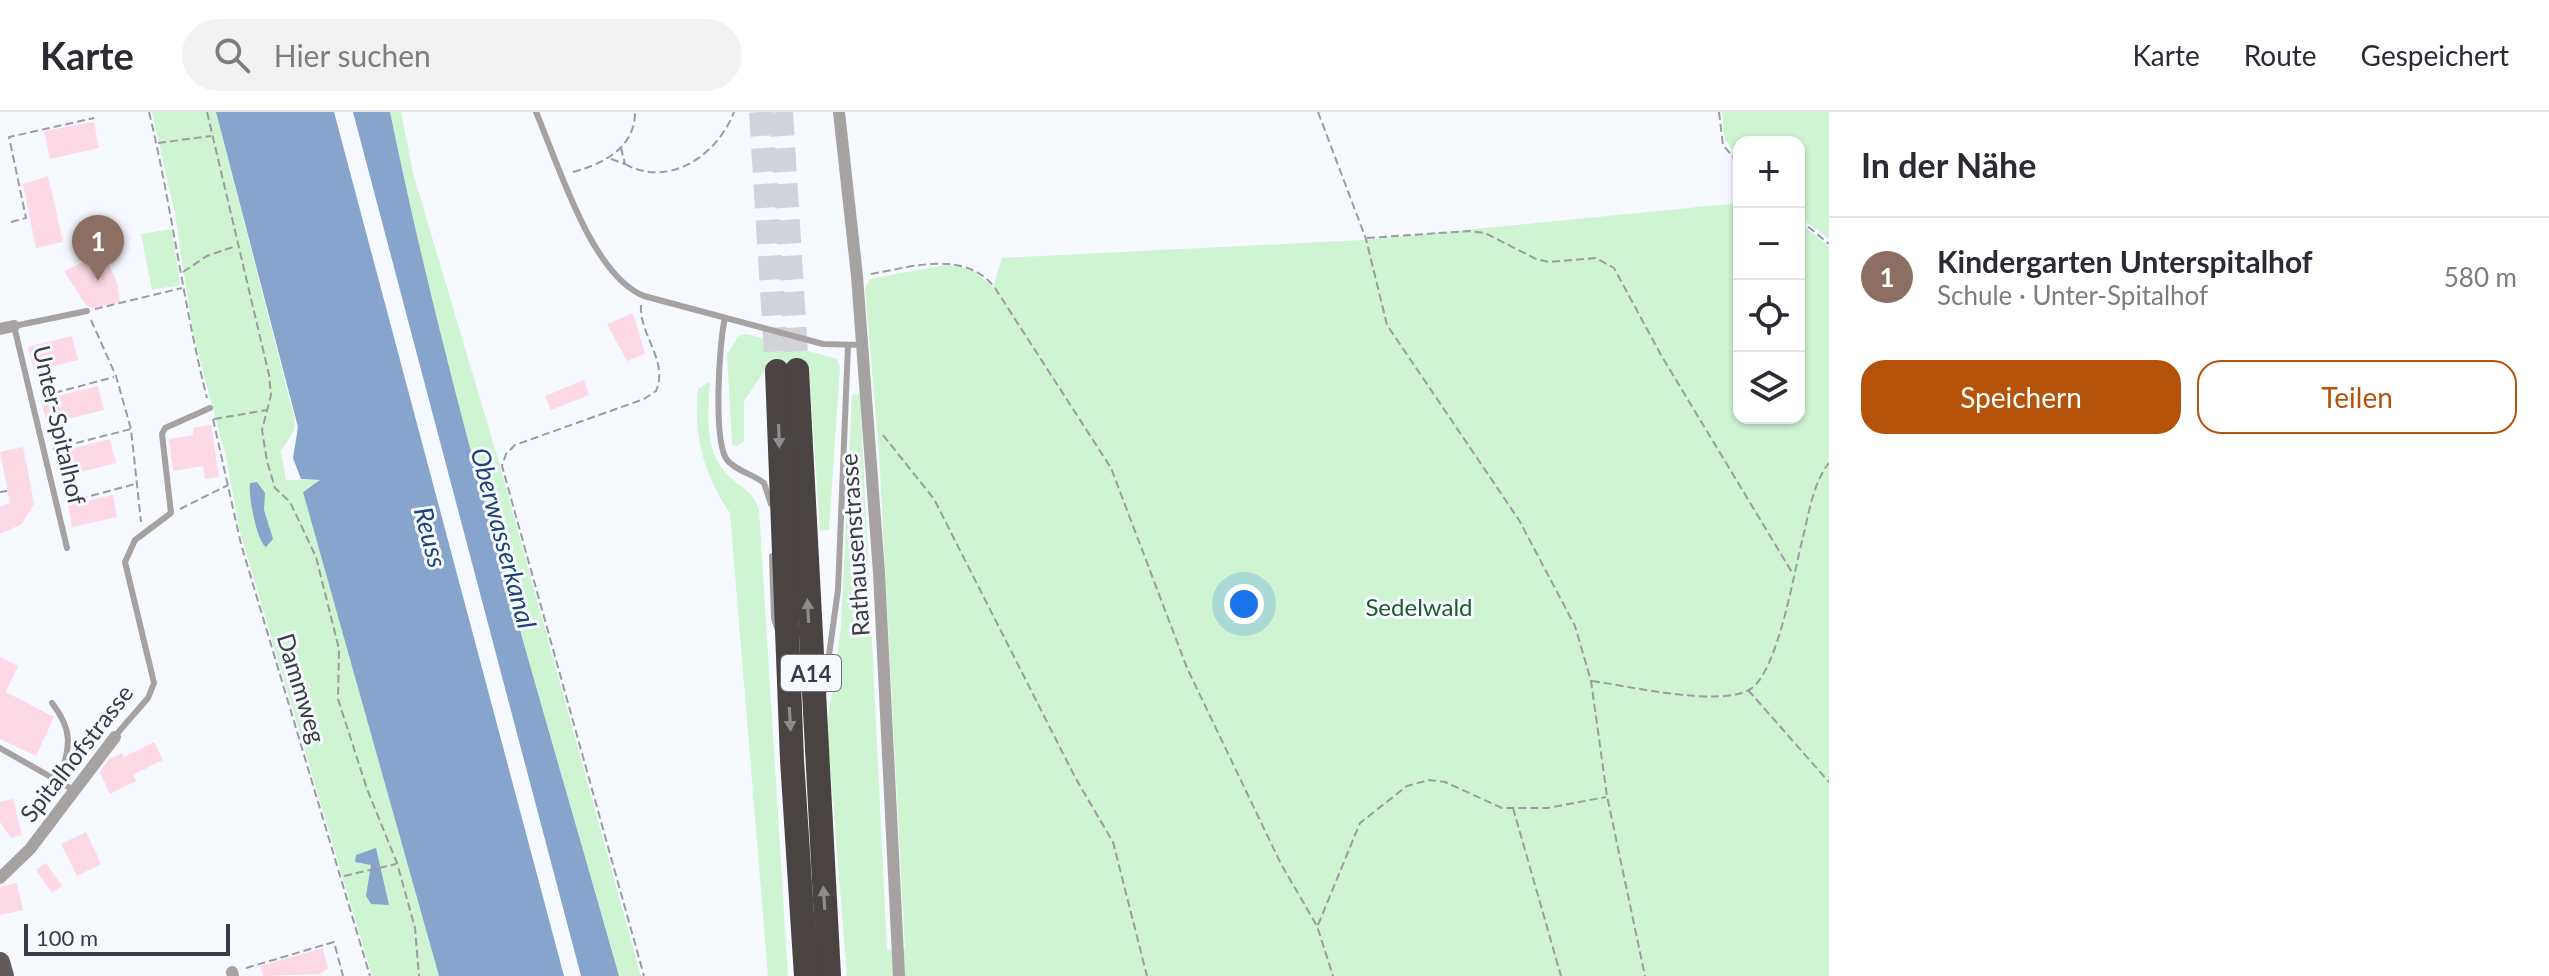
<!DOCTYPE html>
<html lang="de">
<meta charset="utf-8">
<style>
body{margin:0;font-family:Lato,sans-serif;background:#f2f2f3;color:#2b2b33}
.controls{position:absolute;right:24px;top:24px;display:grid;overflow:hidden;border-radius:16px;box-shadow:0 2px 6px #0004}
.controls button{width:72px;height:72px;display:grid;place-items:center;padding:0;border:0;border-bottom:2px solid #e1e1e2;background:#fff;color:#2b2b33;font:40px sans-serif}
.scale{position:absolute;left:24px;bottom:20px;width:206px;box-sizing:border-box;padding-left:8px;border:4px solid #3b3c3e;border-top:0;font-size:22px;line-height:28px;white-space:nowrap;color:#3b3c3e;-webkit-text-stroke:6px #f6f9ff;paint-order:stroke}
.you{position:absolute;left:1244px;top:492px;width:28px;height:28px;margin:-20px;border:6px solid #fff;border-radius:50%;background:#1a73e8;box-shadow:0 0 0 12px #1a73e833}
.badge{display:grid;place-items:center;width:52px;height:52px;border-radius:50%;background:#b45309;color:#fff;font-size:26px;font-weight:700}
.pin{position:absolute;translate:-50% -66px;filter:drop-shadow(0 2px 4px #0008)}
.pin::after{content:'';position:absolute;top:42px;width:28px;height:24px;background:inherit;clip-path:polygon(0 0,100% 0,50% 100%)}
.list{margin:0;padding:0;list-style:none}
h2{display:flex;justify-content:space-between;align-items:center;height:104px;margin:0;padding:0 32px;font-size:34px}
h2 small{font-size:26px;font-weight:400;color:#7c7c81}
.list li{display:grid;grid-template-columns:52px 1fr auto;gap:24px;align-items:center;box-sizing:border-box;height:120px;padding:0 32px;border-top:2px solid #e1e1e2}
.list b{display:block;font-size:30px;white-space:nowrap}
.list p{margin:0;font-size:26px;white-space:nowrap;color:#7c7c81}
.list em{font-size:26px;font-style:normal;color:#7c7c81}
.actions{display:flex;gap:16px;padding:24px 32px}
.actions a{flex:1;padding:18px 0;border:2px solid #b45309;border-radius:24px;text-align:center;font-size:28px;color:#b45309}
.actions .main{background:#b45309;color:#fff}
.icon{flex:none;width:44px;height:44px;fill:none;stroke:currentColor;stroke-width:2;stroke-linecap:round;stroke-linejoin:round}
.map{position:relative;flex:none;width:1829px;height:864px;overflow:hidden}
header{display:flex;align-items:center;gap:48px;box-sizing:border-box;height:112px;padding:0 40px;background:#fff;border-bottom:2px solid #e1e1e2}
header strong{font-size:38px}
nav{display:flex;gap:44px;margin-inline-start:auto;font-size:28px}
.search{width:560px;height:72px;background:#f2f2f3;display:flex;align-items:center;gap:20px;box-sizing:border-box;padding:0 28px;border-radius:44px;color:#7c7c81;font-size:30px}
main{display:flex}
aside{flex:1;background:#fff}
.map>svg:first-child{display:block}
</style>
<header>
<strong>Karte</strong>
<div class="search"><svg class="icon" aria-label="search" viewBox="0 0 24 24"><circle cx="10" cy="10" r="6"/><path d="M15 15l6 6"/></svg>Hier suchen</div>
<nav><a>Karte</a><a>Route</a><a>Gespeichert</a></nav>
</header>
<main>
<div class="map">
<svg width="1829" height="864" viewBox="0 0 1829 864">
<rect width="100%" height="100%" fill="#f6f9ff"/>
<!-- green -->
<g fill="#cef4d2">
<path d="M152,0H216L295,309L294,318L281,339L286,368H321L303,379L439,864H372L240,420L226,345L194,226L175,102Z"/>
<path d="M390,0H401L413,61L500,354L641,864H619C538,578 450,292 390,0Z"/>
<path d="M1722,0H1829V127L1799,104V30H1739V47L1724,26Z"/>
<path d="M1739,91V306H1799V111L1829,134V864H847L827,614L841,515L852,283L860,282L887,838L905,837L879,340L865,177L870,167L945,153L971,157L993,175L1002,146L1363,128Z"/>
<path d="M172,117L180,173L152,178L141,122Z"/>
<path d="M747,222L837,247L840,255L829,418L820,419L809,256L767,255L744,289V329L737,334L732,333L727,242L740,223Z"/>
<path d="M710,270C708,300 704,338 726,361C740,377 750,374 759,397L788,864H768L730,401C704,364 693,322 698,277Z"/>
</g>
<!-- water -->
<g fill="#87a4cc">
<path d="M216,0H334L564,864H439L303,380L320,368L301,367L293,346L298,315Z"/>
<path d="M353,0H390C450,292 538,578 619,864H581Z"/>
<path d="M257,370L265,381L264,398L273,427L266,435C257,430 248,383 250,371Z"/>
<path d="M376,736L389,793L371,792L366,784L371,753L355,750L356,743Z"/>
</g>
<!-- building -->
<g fill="#fcd9e4">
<path d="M94,10L99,36L50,47L44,19Z"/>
<path d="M48,64L63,130L36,136L23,72Z"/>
<path d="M103,141L117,170L120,190L92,196L86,193L64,159Z"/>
<path d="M633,201L645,242L627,249L607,212Z"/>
<path d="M72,224L78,248L34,259L28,235Z"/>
<path d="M584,268L589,283L551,298L545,284Z"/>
<path d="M98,274L104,298L47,312L41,288Z"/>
<path d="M211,313L219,365L205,367L203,354L173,359L169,327L194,323L193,316Z"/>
<path d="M110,327L116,351L61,365L55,341Z"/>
<path d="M23,335L34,391L22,412L0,422V395L10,391L0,340Z"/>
<path d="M113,383L117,405L72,415L68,393Z"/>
<path d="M0,545L18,554L6,580L54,605L36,644L0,627Z"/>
<path d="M154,630L163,648L133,663L136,669L110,682L100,660L109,647L122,641L124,645Z"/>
<path d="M13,687L22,723L11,726L0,710V690Z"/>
<path d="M86,720L101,752L77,764L61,732Z"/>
<path d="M46,751L62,774L52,781L36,758Z"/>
<path d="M17,771L23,798L0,803V775Z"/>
<path d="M323,836L328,857L319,862L263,864L260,854Z"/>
</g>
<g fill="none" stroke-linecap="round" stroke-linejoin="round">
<!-- highway-tunnel -->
<g stroke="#d1d3d8" stroke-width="24" stroke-dasharray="24 12" stroke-linecap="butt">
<path d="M761,0L777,259"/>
<path d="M781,0L797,258"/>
</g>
<!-- path -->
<g stroke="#9a9ca0" stroke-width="2" stroke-dasharray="8 4" stroke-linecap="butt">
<path d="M149,0C172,95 183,192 207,286"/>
<path d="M207,0L269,263L271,283L262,318L267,349L275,376L290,390L316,445L339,537L338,587L367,677L397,751L415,816L419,864"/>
<path d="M1318,0L1366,127L1387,213L1519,408L1575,514L1591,569L1607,684L1645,864"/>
<path d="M1719,0L1723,33L1739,52"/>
<path d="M158,31L211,24"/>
<path d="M611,47L625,52L621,36"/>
<path d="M625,52C670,77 718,42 734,0"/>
<path d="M573,60C603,52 635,36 635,0"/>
<path d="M1799,107L1829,132"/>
<path d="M11,110L26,106L9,25L94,6"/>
<path d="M1367,126L1469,119L1485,121L1536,147L1549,150L1596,146L1614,156L1661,243L1793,462"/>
<path d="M183,160L207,144L236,134"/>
<path d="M871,162C911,155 965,137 995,176L1111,356L1187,556L1281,752L1317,814L1333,864"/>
<path d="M641,193C639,223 669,249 656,279L644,287L515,333L506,342L502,354L644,864"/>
<path d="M95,197L182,176"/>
<path d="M91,208L116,264L131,317L141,410"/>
<path d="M43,284L114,265"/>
<path d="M213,307L241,432L370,864"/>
<path d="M214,307L267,298"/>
<path d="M883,323L934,387L1076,667L1113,730L1147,864"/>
<path d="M53,337L131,317"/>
<path d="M0,380L7,379"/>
<path d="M68,390L135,372"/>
<path d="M180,397L228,373"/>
<path d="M1592,569C1629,574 1717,595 1749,578C1778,562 1794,459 1803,425C1809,401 1813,371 1829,351"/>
<path d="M1748,578L1829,670"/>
<path d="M1513,696L1561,864"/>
<path d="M344,764L396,752"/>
<path d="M1318,813L1360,711L1407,674L1429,668L1445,670L1502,696H1548L1606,685"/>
<path d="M246,856L334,830L343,864"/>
</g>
<!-- lane -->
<g stroke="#a5a2a1" stroke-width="6">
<path d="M536,0C558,51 591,163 644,184L823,232L862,233"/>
<path d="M725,206C719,230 713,329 727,348C736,359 753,362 764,371L771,392"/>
<path d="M67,436L14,214L87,199"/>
<path d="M772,444L774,506L777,516"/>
<path d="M824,579L838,478L848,233"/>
<path d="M52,591C75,621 69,635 59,669"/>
<path d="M115,624L148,586L154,571L125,450L135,428L171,401L162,322L165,316L210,296"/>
<path d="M0,636L72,677"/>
</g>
<!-- street -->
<g stroke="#a5a2a1" stroke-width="12">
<path d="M839,0L857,164L879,461L899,864"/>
<path d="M0,217L14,214"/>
<path d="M0,766L30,737L115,625"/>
<path d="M232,860L233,864"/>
</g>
<!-- primary -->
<path stroke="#615c5b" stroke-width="20" d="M0,850L4,864"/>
<!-- highway -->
<g stroke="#494342" stroke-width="24">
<path d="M797,258L829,864"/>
<path d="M777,259L792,648L806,864"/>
</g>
</g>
<!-- one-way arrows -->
<defs><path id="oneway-solid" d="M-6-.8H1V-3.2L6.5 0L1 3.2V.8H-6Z" transform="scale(2)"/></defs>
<g fill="#8e8c8e">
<use href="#oneway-solid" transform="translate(779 324) rotate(88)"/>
<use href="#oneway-solid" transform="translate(808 499) rotate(-93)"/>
<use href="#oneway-solid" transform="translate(790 607) rotate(87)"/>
<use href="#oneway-solid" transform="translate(824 786) rotate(-94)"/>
</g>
<g text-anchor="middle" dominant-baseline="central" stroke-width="6" stroke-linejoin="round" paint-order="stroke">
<!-- shield labels -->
<rect fill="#f6f9ff" stroke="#737578" stroke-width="2" x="781" y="543" width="60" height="36" rx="6"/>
<g font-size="22" font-weight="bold" fill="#3b3c3e">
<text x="811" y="561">A14</text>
</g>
<!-- street labels -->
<g font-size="24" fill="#3b3c3e" stroke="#f6f9ff">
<text transform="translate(60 313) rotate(77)">Unter-Spitalhof</text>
<text transform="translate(854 433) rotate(-94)">Rathausenstrasse</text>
<text transform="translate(302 576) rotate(73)">Dammweg</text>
<text transform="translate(76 641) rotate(-52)">Spitalhofstrasse</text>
</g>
<!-- park labels -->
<g font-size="24" fill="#1e5b2c" stroke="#f6f9ff">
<text x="1419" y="494">Sedelwald</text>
</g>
<!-- water labels -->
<g font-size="26" font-style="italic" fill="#1c4275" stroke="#f6f9ff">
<text transform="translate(431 425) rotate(75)">Reuss</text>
<text transform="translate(504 426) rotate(75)">Oberwasserkanal</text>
</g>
</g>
</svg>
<div class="controls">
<button>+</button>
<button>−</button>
<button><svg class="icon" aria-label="locate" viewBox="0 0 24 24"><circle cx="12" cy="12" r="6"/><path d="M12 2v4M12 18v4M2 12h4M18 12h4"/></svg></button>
<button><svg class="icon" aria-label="layers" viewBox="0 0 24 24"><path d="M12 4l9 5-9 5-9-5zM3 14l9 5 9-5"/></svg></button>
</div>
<div class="scale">100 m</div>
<div class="you"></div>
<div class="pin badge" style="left:98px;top:169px;background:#8d6e63">1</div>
</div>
<aside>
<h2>In der Nähe<small></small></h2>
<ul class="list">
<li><span class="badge" style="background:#8d6e63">1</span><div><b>Kindergarten Unterspitalhof</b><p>Schule · Unter-Spitalhof</p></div><em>580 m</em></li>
</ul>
<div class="actions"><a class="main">Speichern</a><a>Teilen</a></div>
</aside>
</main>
